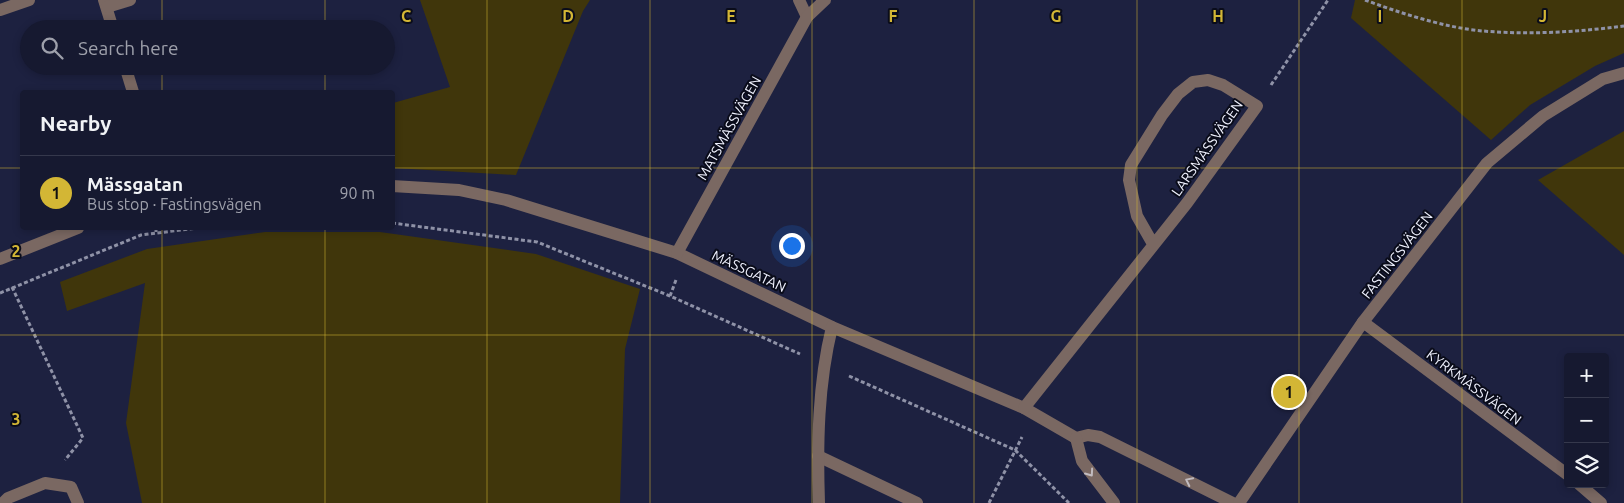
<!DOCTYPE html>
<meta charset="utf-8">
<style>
body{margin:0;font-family:Ubuntu,sans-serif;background:#1f2238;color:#f1f3f6}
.controls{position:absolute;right:15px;bottom:15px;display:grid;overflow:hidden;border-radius:5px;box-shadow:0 2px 8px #0003}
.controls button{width:45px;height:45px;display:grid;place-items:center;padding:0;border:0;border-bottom:1px solid #35384c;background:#161930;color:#f1f3f6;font:25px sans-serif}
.you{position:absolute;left:791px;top:245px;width:18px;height:18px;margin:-12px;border:4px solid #fff;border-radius:50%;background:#1a73e8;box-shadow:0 0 0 8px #1a73e833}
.badge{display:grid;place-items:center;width:32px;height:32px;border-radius:50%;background:#d3b635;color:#111;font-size:16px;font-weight:700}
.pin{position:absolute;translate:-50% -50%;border:2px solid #fff;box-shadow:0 1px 5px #0006}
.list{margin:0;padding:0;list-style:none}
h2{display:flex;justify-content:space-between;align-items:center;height:65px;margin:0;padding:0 20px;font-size:21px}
h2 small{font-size:16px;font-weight:400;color:#9ea0ab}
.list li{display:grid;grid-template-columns:32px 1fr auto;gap:15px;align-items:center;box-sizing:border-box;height:75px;padding:0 20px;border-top:1px solid #35384c}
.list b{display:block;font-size:19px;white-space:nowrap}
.list p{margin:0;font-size:16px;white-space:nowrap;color:#9ea0ab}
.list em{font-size:16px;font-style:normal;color:#9ea0ab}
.icon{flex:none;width:28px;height:28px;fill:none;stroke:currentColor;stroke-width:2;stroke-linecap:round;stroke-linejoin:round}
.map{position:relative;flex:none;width:1624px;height:503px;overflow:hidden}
.search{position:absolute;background:#161930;box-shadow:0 2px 8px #0003;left:20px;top:20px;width:375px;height:55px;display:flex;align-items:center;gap:12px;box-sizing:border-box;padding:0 18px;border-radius:28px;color:#9ea0ab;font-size:19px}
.panel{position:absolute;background:#161930;box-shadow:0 2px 8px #0003;left:20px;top:90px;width:375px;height:140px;border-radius:5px}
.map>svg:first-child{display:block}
</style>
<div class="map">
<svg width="1624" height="503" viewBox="0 0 1624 503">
<rect width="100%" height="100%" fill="#1d2140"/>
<!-- green -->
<g fill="#40360b">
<path d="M420,0H590L583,11L516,175L393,168V103L450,87Z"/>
<path d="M1355,0H1624V53L1595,66L1530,105L1491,140L1351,18Z"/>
<path d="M1624,131V255L1538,180Z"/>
<path d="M265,232H380L536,254L640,289L625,349L620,503H142L126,423L145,283L67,311L60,282L147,249Z"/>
</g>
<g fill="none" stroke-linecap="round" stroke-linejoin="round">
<!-- path -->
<g stroke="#8f92a7" stroke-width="3" stroke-dasharray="4 2.5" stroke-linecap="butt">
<path d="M1365,0C1400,13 1446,28 1483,31C1529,35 1578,32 1624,26"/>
<path d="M1271,85L1328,0"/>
<path d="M392,223L537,242L670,296L800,354"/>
<path d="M156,228V233"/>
<path d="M12,287L83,438L65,460"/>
<path d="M0,293L141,235L197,228"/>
<path d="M670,296L676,280"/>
<path d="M849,376L1015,450L1069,503"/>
<path d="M989,503L1022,437"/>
</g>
<!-- lane -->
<path stroke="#7a6862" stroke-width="12" d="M1363,322L1487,163L1543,116L1603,79L1624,73"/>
<!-- street -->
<g stroke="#7a6862" stroke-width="12">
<path d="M104,0L113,29"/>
<path d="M799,0L807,17"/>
<path d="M107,7L130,0"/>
<path d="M0,10L29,0"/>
<path d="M125,66L133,92"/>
<path d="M392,186L459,190L506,200L677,253L832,327L1024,408L1076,438L1088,435L1100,437L1233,503"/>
<path d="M677,253L807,17L825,0"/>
<path d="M0,259L78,228"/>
<path d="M1024,408L1187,203L1257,106L1223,85L1208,80L1193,82L1178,94L1162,115L1131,165L1129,180L1137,216L1153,244"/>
<path d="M1076,438L1082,461L1114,503"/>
<path d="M818,456L917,503"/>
<path d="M1579,484L1601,503"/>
<path d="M3,503L8,498L45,483L71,487L78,503"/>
<path d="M819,503C817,444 818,384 832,327"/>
<path d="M1239,503L1363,322L1568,475"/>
</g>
</g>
<!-- one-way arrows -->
<defs><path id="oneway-chevron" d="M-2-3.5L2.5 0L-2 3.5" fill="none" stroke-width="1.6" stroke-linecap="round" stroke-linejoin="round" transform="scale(1.25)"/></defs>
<g stroke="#c1bbc0">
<use href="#oneway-chevron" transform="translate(1090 473) rotate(55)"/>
<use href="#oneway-chevron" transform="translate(1189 481) rotate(-154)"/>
</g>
<!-- grid -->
<path fill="none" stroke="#d3b635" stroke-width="1" stroke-opacity="0.55" d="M162,0V29M325,0V29M487,0V503M650,0V503M812,0V503M974,0V503M1137,0V503M1299,0V503M1462,0V503M162,66V92M325,66V92M0,168H22M392,168H1624M162,228V503M325,228V503M0,335H1624"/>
<g text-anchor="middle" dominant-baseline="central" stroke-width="4" stroke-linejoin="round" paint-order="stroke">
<!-- street labels -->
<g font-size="14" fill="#f0f2ff" stroke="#0a0c1a">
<text transform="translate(729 128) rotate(-61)">MATSMÄSSVÄGEN</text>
<text transform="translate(1207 148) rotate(-55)">LARSMÄSSVÄGEN</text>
<text transform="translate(1397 255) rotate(-52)">FASTINGSVÄGEN</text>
<text transform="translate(749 271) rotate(25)">MÄSSGATAN</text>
<text transform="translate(1474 387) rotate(37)">KYRKMÄSSVÄGEN</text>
</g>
</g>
<g font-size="16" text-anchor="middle" font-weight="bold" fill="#d3b635" stroke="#0a0c1a" stroke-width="4" stroke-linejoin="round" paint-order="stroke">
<text x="406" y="22">C</text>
<text x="568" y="22">D</text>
<text x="731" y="22">E</text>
<text x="893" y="22">F</text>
<text x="1056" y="22">G</text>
<text x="1218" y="22">H</text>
<text x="1380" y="22">I</text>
<text x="1543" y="22">J</text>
<text x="16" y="257">2</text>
<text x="16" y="425">3</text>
</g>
</svg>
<div class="controls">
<button>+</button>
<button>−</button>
<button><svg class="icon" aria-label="layers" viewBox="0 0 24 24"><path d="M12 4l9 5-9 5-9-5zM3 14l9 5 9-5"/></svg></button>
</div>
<div class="you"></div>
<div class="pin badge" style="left:1289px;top:392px">1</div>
<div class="search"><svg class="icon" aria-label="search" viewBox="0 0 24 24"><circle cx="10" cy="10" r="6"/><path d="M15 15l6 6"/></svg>Search here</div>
<section class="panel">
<h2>Nearby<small></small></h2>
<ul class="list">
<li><span class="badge">1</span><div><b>Mässgatan</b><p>Bus stop · Fastingsvägen</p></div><em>90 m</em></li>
</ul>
</section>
</div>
